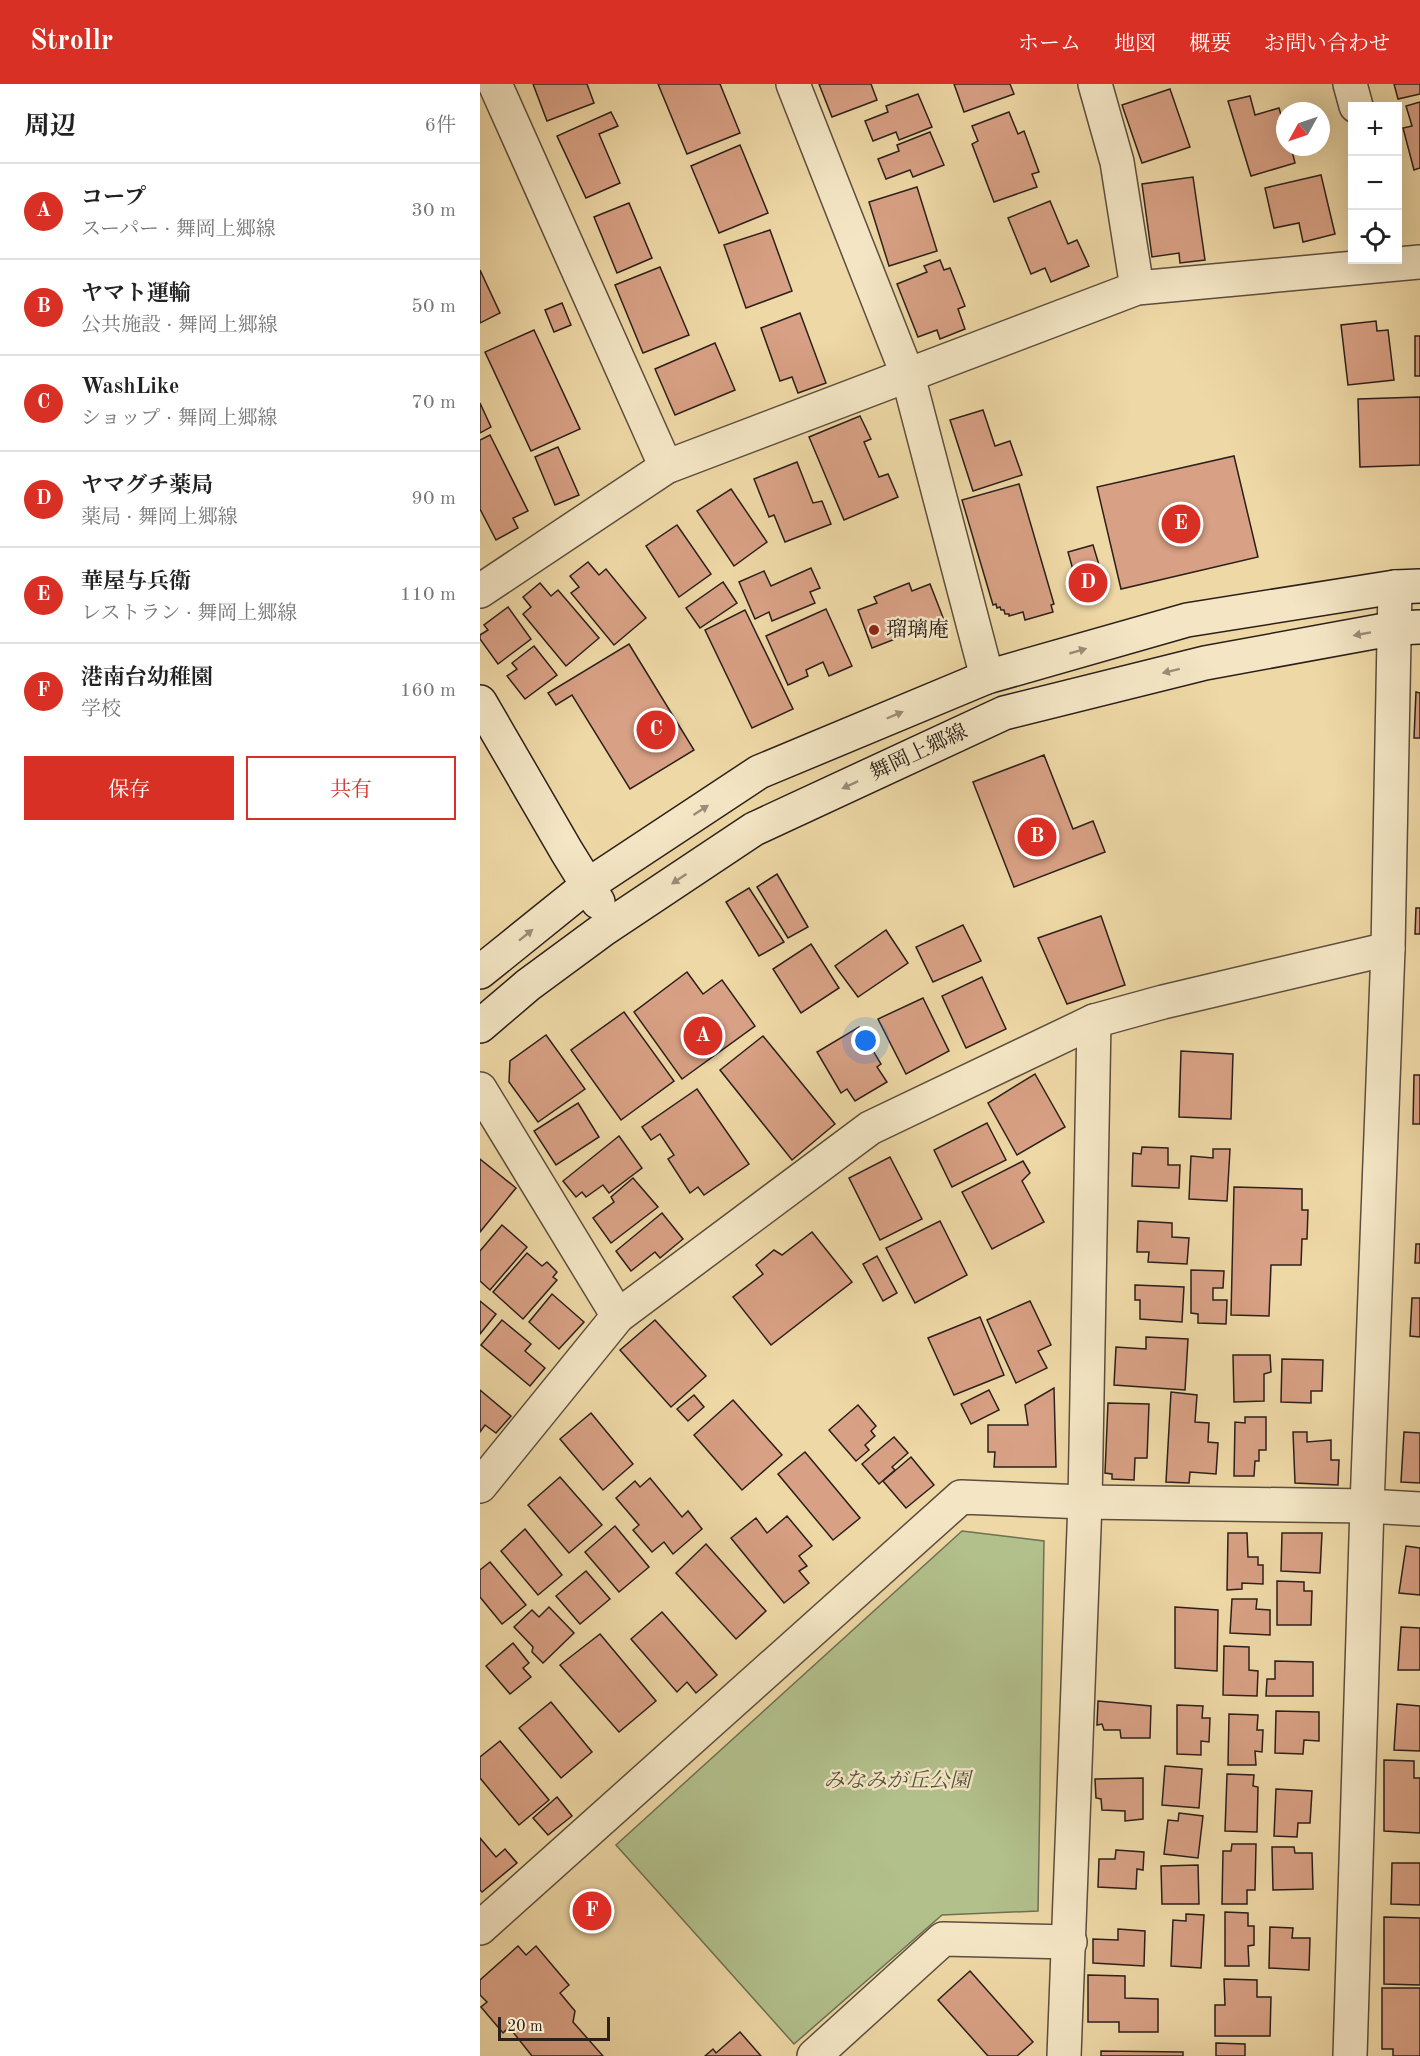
<!DOCTYPE html>
<html lang="ja">
<meta charset="utf-8">
<style>
body{margin:0;font-family:"Old Standard TT","Noto Serif JP",serif;background:#f2f2f2;color:#222}
.controls{position:absolute;right:18px;top:18px;display:grid;overflow:hidden;border-radius:0px;box-shadow:0 6px 24px #0002}
.controls button{width:54px;height:54px;display:grid;place-items:center;padding:0;border:0;border-bottom:2px solid #e0e0e0;background:#fff;color:#222;font:30px sans-serif}
.compass{position:absolute;left:796px;top:18px;width:54px;height:54px;border-radius:50%;background:#fff;box-shadow:0 6px 24px #0002;rotate:230deg}
.scale{position:absolute;left:18px;bottom:15px;width:112px;box-sizing:border-box;padding-left:6px;border:3px solid #2c201b;border-top:0;font-size:16px;line-height:21px;white-space:nowrap;color:#2c201b;-webkit-text-stroke:4px #f4e6c5;paint-order:stroke}
.you{position:absolute;left:386px;top:957px;width:21px;height:21px;margin:-15px;border:4px solid #fff;border-radius:50%;background:#1a73e8;box-shadow:0 0 0 9px #1a73e833}
.badge{display:grid;place-items:center;width:39px;height:39px;border-radius:50%;background:#d93025;color:#fff;font-size:20px;font-weight:700}
.pin{position:absolute;translate:-50% -50%;border:3px solid #fff;box-shadow:0 2px 6px #0006}
.list{margin:0;padding:0;list-style:none}
h2{display:flex;justify-content:space-between;align-items:center;height:78px;margin:0;padding:0 24px;font-size:26px}
h2 small{font-size:20px;font-weight:400;color:#767676}
.list li{display:grid;grid-template-columns:39px 1fr auto;gap:18px;align-items:center;box-sizing:border-box;height:96px;padding:0 24px;border-top:2px solid #e0e0e0}
.list b{display:block;font-size:22px;white-space:nowrap}
.list p{margin:0;font-size:20px;white-space:nowrap;color:#767676}
.list em{font-size:20px;font-style:normal;color:#767676}
.actions{display:flex;gap:12px;padding:18px 24px}
.actions a{flex:1;padding:14px 0;border:2px solid #d93025;border-radius:0px;text-align:center;font-size:21px;color:#d93025}
.actions .main{background:#d93025;color:#fff}
.icon{flex:none;width:33px;height:33px;fill:none;stroke:currentColor;stroke-width:2;stroke-linecap:round;stroke-linejoin:round}
.map{position:relative;flex:none;width:940px;height:1972px;overflow:hidden}
header{display:flex;align-items:center;gap:36px;box-sizing:border-box;height:84px;padding:0 30px;background:#d93025;color:#fff}
header strong{font-size:28px}
nav{display:flex;gap:33px;margin-inline-start:auto;font-size:21px}
main{display:flex}
aside{flex:1;background:#fff}
.map>svg:first-child{display:block}
</style>
<header>
<strong>Strollr</strong>
<nav><a>ホーム</a><a>地図</a><a>概要</a><a>お問い合わせ</a></nav>
</header>
<main>
<aside>
<h2>周辺<small>6件</small></h2>
<ul class="list">
<li><span class="badge">A</span><div><b>コープ</b><p>スーパー · 舞岡上郷線</p></div><em>30 m</em></li>
<li><span class="badge">B</span><div><b>ヤマト運輸</b><p>公共施設 · 舞岡上郷線</p></div><em>50 m</em></li>
<li><span class="badge">C</span><div><b>WashLike</b><p>ショップ · 舞岡上郷線</p></div><em>70 m</em></li>
<li><span class="badge">D</span><div><b>ヤマグチ薬局</b><p>薬局 · 舞岡上郷線</p></div><em>90 m</em></li>
<li><span class="badge">E</span><div><b>華屋与兵衛</b><p>レストラン · 舞岡上郷線</p></div><em>110 m</em></li>
<li><span class="badge">F</span><div><b>港南台幼稚園</b><p>学校</p></div><em>160 m</em></li>
</ul>
<div class="actions"><a class="main">保存</a><a>共有</a></div>
</aside>
<div class="map">
<svg width="940" height="1972" viewBox="0 0 940 1972">
<rect width="100%" height="100%" fill="#eed8a6"/>
<filter id="stains"><feTurbulence type="fractalNoise" baseFrequency=".00333" numOctaves="4"/><feColorMatrix values="0 0 0 0 .2 0 0 0 0 .09 0 0 0 0 .02 0 0 0 .5 -.17"/></filter>
<radialGradient id="worn" r=".72"><stop offset=".6" stop-color="#630" stop-opacity="0"/><stop offset="1" stop-color="#630" stop-opacity=".3"/></radialGradient>
<!-- green -->
<path fill="#b2c08c" stroke="#6f7054" stroke-width="1.5" d="M482,1447L564,1457L558,1827L462,1831L314,1960L136,1761Z"/>
<!-- building -->
<g fill="#d8a084" stroke="#2c201b" stroke-width="1.5">
<path d="M53,0H107L114,19L67,37Z"/>
<path d="M178,0H240L260,49L207,70Z"/>
<path d="M339,0H391L397,16L352,33Z"/>
<path d="M474,0H530L534,10L484,28Z"/>
<path d="M914,0H940V10L918,15Z"/>
<path d="M690,5L710,63L662,79L642,21Z"/>
<path d="M438,10L452,43L419,56L416,48L393,57L385,37L408,28L406,22Z"/>
<path d="M770,12L775,31L799,24L805,45V63H811L815,79L771,92L748,17Z"/>
<path d="M940,18V84L934,86L923,44L932,42L926,22Z"/>
<path d="M131,28L138,42L119,50L140,99L106,114L77,52Z"/>
<path d="M529,28L538,50L544,47L559,88L552,90L557,103L514,118L492,60L498,57L492,42Z"/>
<path d="M450,48L464,81L433,93L430,86L406,95L398,75L419,67L417,61Z"/>
<path d="M260,61L288,129L239,149L211,82Z"/>
<path d="M841,91L855,150L823,158L819,139L794,144L785,104Z"/>
<path d="M713,93L725,176L700,179L699,169L672,173L662,100Z"/>
<path d="M437,103L457,167L409,182L389,118Z"/>
<path d="M570,117L588,160L597,156L609,182L571,198L565,184L551,190L528,134Z"/>
<path d="M149,119L172,174L137,189L114,133Z"/>
<path d="M290,146L312,207L266,224L244,161Z"/>
<path d="M460,176L464,186L470,184L485,222L478,225L485,245L460,255L457,246L438,253L417,200L447,188L444,182Z"/>
<path d="M180,183L209,251L163,269L135,201Z"/>
<path d="M0,186L20,229L0,239Z"/>
<path d="M82,219L91,241L74,248L65,226Z"/>
<path d="M320,229L346,299L318,309L312,293L300,297L281,244Z"/>
<path d="M896,237L897,247L908,246L914,296L868,301L861,241Z"/>
<path d="M54,246L100,345L51,367L5,268Z"/>
<rect x="935" y="252" width="5" height="40"/>
<path d="M235,259L255,306L195,331L175,285Z"/>
<path d="M940,313V381L880,383L878,315Z"/>
<path d="M0,319L11,343L0,349Z"/>
<path d="M503,326L515,362L530,357L542,391L493,407L470,336Z"/>
<path d="M380,332L391,355L384,358L399,393L408,390L418,413L364,436L329,353Z"/>
<path d="M10,351L48,427L33,434L38,444L16,456L0,425V356Z"/>
<path d="M78,363L99,411L75,421L55,373Z"/>
<path d="M754,372L778,473L641,505L617,403Z"/>
<path d="M317,378L333,419L342,417L351,440L305,458L294,431L289,433L274,395Z"/>
<path d="M539,400L574,520L571,521L573,528L545,536L543,528L529,532V530H525L524,526H521L520,523L517,524L516,520L513,521L482,416Z"/>
<path d="M251,405L287,458L254,482L217,427Z"/>
<path d="M197,441L231,490L199,513L166,462Z"/>
<path d="M613,461L626,504L617,507L619,514L602,518L588,468Z"/>
<path d="M108,478L119,491L126,485L166,534L134,561L91,509L99,503L90,492Z"/>
<path d="M331,484L340,504L330,508L335,519L292,537L289,528L275,535L259,498L284,487L291,502Z"/>
<path d="M243,498L257,519L220,544L206,524Z"/>
<path d="M60,499L71,512L78,506L119,554L86,582L43,530L51,523L43,513Z"/>
<path d="M429,499L432,507L450,500L464,536L392,564L378,526L397,519L394,513Z"/>
<path d="M28,523L51,555L18,580L0,555V551L8,546L4,541Z"/>
<path d="M346,525L372,582L349,592L343,578L326,586L328,592L308,601L286,552Z"/>
<path d="M265,526L313,625L272,644L225,546Z"/>
<path d="M149,560L214,666L150,705L92,611L76,621L68,609Z"/>
<path d="M54,562L77,591L45,615L27,592L37,585L32,579Z"/>
<path d="M936,608L940,609V654H934Z"/>
<path d="M564,671L593,745L613,737L625,768L534,803L493,698Z"/>
<path d="M297,790L328,843L308,854L277,803Z"/>
<path d="M269,804L304,858L279,872L246,818Z"/>
<path d="M936,824H940V850H935Z"/>
<path d="M621,832L645,901L587,920L558,854Z"/>
<path d="M483,841L501,877L453,898L436,863Z"/>
<path d="M406,846L428,879L378,913L355,882Z"/>
<path d="M331,860L359,904L321,929L293,885Z"/>
<path d="M207,888L223,910L242,896L275,942L202,995L154,928Z"/>
<path d="M502,893L526,945L486,964L462,912Z"/>
<path d="M443,914L469,967L426,990L398,935Z"/>
<path d="M144,928L194,997L141,1036L91,966Z"/>
<path d="M379,943L401,980L397,983L407,998L375,1017L367,1005L361,1009L337,968Z"/>
<path d="M66,951L105,1005L58,1038L29,998L30,977Z"/>
<path d="M283,952L355,1040L312,1076L240,986Z"/>
<path d="M701,967L753,970L751,1035L699,1033Z"/>
<path d="M555,990L585,1043L537,1071L508,1019Z"/>
<path d="M934,991H940V1040H933Z"/>
<path d="M217,1005L269,1080L224,1111L218,1103L210,1109L188,1075L194,1071L180,1050L171,1056L162,1043Z"/>
<path d="M98,1019L119,1053L76,1081L54,1047Z"/>
<path d="M507,1039L526,1076L472,1103L454,1066Z"/>
<path d="M139,1052L162,1084L129,1109L123,1101L106,1113L102,1108L96,1113L83,1097Z"/>
<path d="M662,1063L688,1064V1081H700L699,1104L652,1102L653,1069L661,1070Z"/>
<path d="M733,1065H750L747,1117L709,1115L711,1072L733,1074Z"/>
<path d="M410,1073L442,1135L400,1156L369,1094Z"/>
<path d="M0,1075L36,1104L0,1148Z"/>
<path d="M543,1077L550,1089L542,1097L564,1138L512,1165L482,1108Z"/>
<path d="M153,1094L178,1123L131,1159L113,1134L134,1118L131,1113Z"/>
<path d="M754,1103L822,1105V1126H828L827,1155H822L821,1181H791L789,1232L751,1231Z"/>
<path d="M182,1129L203,1155L180,1174L175,1168L151,1187L136,1167Z"/>
<path d="M460,1137L487,1191L435,1219L406,1164Z"/>
<path d="M658,1137L692,1139V1153L709,1154L707,1180L668,1178L669,1168H657Z"/>
<path d="M22,1141L47,1163L10,1206L0,1197V1167Z"/>
<path d="M332,1148L372,1198L291,1261L253,1213L283,1190L276,1181L294,1166L302,1171Z"/>
<path d="M936,1160H940V1179H935Z"/>
<path d="M47,1169L62,1182L67,1178L77,1188L73,1193L77,1196L43,1235L13,1208Z"/>
<path d="M397,1172L417,1209L403,1217L383,1180Z"/>
<path d="M711,1186L744,1187L743,1204H733V1216H747L746,1240L718,1239V1230L711,1229Z"/>
<path d="M655,1201L704,1203L702,1238L660,1235V1216H655Z"/>
<path d="M72,1210L104,1238L79,1265L49,1238Z"/>
<path d="M932,1214H940V1253L930,1252Z"/>
<path d="M0,1217L16,1230L0,1250Z"/>
<path d="M550,1217L571,1261L558,1267L567,1284L536,1299L507,1236Z"/>
<path d="M500,1233L524,1291L474,1311L448,1254Z"/>
<path d="M22,1236L51,1260L45,1267L65,1284L50,1302L1,1261Z"/>
<path d="M175,1236L226,1292L191,1323L140,1266Z"/>
<path d="M666,1253L708,1255L705,1306L634,1301L636,1263L666,1265Z"/>
<path d="M753,1271H790L791,1288L784,1290V1317L754,1318Z"/>
<path d="M802,1275L843,1276L842,1307H831V1319L801,1318Z"/>
<path d="M574,1304L576,1383H514L515,1368H508V1341H548L545,1321Z"/>
<path d="M0,1306L31,1332L16,1349L5,1341L0,1348Z"/>
<path d="M509,1306L519,1326L491,1340L481,1320Z"/>
<path d="M691,1308L717,1311L715,1338L729,1339L728,1358L738,1359L736,1390L710,1388L709,1399L686,1398Z"/>
<path d="M214,1311L224,1323L208,1337L197,1325Z"/>
<path d="M253,1316L302,1371L262,1406L214,1351Z"/>
<path d="M628,1319L669,1320L667,1374H655L654,1396L632,1395V1390L625,1389Z"/>
<path d="M378,1321L396,1342L391,1347L395,1352L385,1361L389,1366L376,1377L349,1346Z"/>
<path d="M111,1329L153,1380L123,1406L80,1355Z"/>
<path d="M765,1333H786V1366H779V1377H775L774,1392H754L755,1338L765,1339Z"/>
<path d="M813,1348H827V1358L851,1356V1376H859L858,1401L815,1399Z"/>
<path d="M924,1348L940,1349V1399L921,1398Z"/>
<path d="M414,1353L428,1369L412,1383L415,1386L399,1400L382,1380Z"/>
<path d="M325,1368L380,1434L353,1456L298,1390Z"/>
<path d="M431,1373L454,1401L426,1424L403,1397Z"/>
<path d="M80,1393L122,1441L89,1469L48,1421Z"/>
<path d="M170,1394L202,1433L208,1427L222,1445L193,1470L184,1458L172,1468L153,1446L159,1441L136,1414L155,1397L160,1403Z"/>
<path d="M307,1432L332,1462L319,1472L327,1482L319,1487L329,1499L304,1519L251,1454L276,1434L287,1449Z"/>
<path d="M135,1442L169,1483L139,1508L105,1468Z"/>
<path d="M45,1445L82,1491L58,1511L21,1467Z"/>
<path d="M748,1449H767L768,1473H778V1481H783V1500L762,1499V1505L747,1506Z"/>
<path d="M802,1449H842L840,1489L801,1487Z"/>
<path d="M226,1460L286,1527L256,1555L196,1489Z"/>
<path d="M926,1462L940,1464V1511L919,1509Z"/>
<path d="M10,1478L46,1521L22,1540L0,1513V1486Z"/>
<path d="M106,1487L130,1515L100,1540L76,1512Z"/>
<path d="M797,1497L824,1498V1507H832L831,1541H797Z"/>
<path d="M752,1515H777L776,1525L790,1526V1551L750,1549Z"/>
<path d="M69,1523L94,1549L63,1579L52,1568L53,1563L34,1543L52,1526L59,1533Z"/>
<path d="M695,1523L738,1526L737,1587L695,1584Z"/>
<path d="M182,1528L237,1591L216,1609L207,1598L197,1608L151,1555Z"/>
<path d="M921,1543L940,1544V1586H918Z"/>
<path d="M120,1550L176,1617L139,1648L80,1581Z"/>
<path d="M33,1559L49,1579L43,1584L51,1593L30,1610L6,1582Z"/>
<path d="M744,1562L769,1563V1586L778,1587L777,1612L743,1611Z"/>
<path d="M795,1577L833,1578V1612H786L787,1595H795Z"/>
<path d="M618,1617L671,1622L670,1654H641L640,1646H624L622,1640L617,1641Z"/>
<path d="M71,1618L112,1668L81,1694L39,1644Z"/>
<path d="M917,1620L940,1622V1667L914,1666Z"/>
<path d="M697,1621L723,1622L722,1634H730L729,1658L721,1657V1671L697,1670Z"/>
<path d="M796,1627L839,1628V1657L824,1656L823,1670L795,1669Z"/>
<path d="M749,1630L778,1631L777,1646H783L782,1668L775,1667L776,1681H748Z"/>
<path d="M20,1657L69,1716L39,1741L0,1694V1673Z"/>
<path d="M904,1676L934,1677V1694H940V1749L904,1747Z"/>
<path d="M685,1682L722,1685L719,1724L682,1721Z"/>
<path d="M747,1690L774,1691L773,1702L778,1703L777,1748L745,1747Z"/>
<path d="M663,1694V1735L645,1737V1727L622,1726L621,1715L616,1714L615,1695Z"/>
<path d="M796,1705L832,1707L830,1739H818L817,1753L794,1752Z"/>
<path d="M77,1713L92,1732L68,1751L53,1734Z"/>
<path d="M699,1729L723,1732L718,1774L684,1770L688,1736L698,1737Z"/>
<path d="M0,1754L16,1773L25,1765L37,1779L2,1808L0,1806Z"/>
<path d="M752,1760H776L775,1806H767V1820H742L743,1767H751Z"/>
<path d="M792,1763H814L815,1769H832L833,1805L793,1806Z"/>
<path d="M636,1766L664,1768L663,1786L657,1785L656,1805L618,1803L619,1775H635Z"/>
<path d="M912,1779H940V1821L911,1820Z"/>
<path d="M718,1781L719,1820H682L681,1782Z"/>
<path d="M745,1828L768,1829V1842H774V1861L768,1862L769,1882H745Z"/>
<path d="M706,1830L724,1831L721,1884L691,1882L693,1836L706,1837Z"/>
<path d="M904,1833L940,1834V1901L904,1900Z"/>
<path d="M790,1843L813,1844L812,1854H830L829,1886L789,1884Z"/>
<path d="M638,1845L665,1847L664,1882L613,1879V1855L638,1856Z"/>
<path d="M38,1862L46,1871L56,1862L89,1901L80,1909L95,1927L93,1938L123,1972H52L29,1943L23,1949L1,1923L7,1918L0,1911V1896Z"/>
<path d="M490,1887L553,1958L537,1972H508L458,1916Z"/>
<path d="M608,1891L645,1892V1914L678,1915V1948H639V1938H608Z"/>
<path d="M744,1895L777,1896V1913H791L790,1952H735V1921H745Z"/>
<path d="M902,1904H940V1972H913V1965H902Z"/>
<path d="M260,1948L281,1972H225L233,1965L236,1969Z"/>
<path d="M736,1959L765,1960V1972H736Z"/>
<path d="M621,1967L703,1968V1972H621Z"/>
</g>
<g fill="none" stroke-linecap="round" stroke-linejoin="round">
<defs>
<g id="street">
<path d="M15,0L186,383"/>
<path d="M313,0L428,292L507,593"/>
<path d="M615,0L637,78L657,204"/>
<path d="M870,0L876,22"/>
<path d="M0,507L186,383L657,204L940,178"/>
<path d="M0,1005L138,1232"/>
<path d="M0,1402L138,1232L390,1044L614,937L683,918L908,865L915,503"/>
<path d="M0,1844L481,1413L605,1418L887,1422L940,1425"/>
<path d="M334,1972L463,1855L590,1858"/>
<path d="M584,1972L605,1418L614,937"/>
<path d="M870,1972L887,1422L908,865"/>
</g>
<g id="secondary">
<path d="M0,618L87,768L118,818"/>
<path d="M0,888L108,801L279,688L507,593L707,536L915,503L940,502"/>
<path d="M0,942L48,901L124,845L274,745L524,629L725,579L916,544L940,543"/>
</g>
</defs>
<!-- street casing -->
<use href="#street" stroke="#5c4e3e" stroke-width="36"/>
<!-- secondary casing -->
<use href="#secondary" stroke="#2c201b" stroke-width="36"/>
<!-- street -->
<use href="#street" stroke="#f4e6c5" stroke-width="33"/>
<!-- secondary -->
<use href="#secondary" stroke="#f4e6c5" stroke-width="33"/>
</g>
<!-- one-way arrows -->
<defs><path id="oneway-solid" d="M-6-.8H1V-3.2L6.5 0L1 3.2V.8H-6Z" transform="scale(1.5)"/></defs>
<g fill="#9a8d78">
<use href="#oneway-solid" transform="translate(882 550) rotate(170)"/>
<use href="#oneway-solid" transform="translate(598 567) rotate(-16)"/>
<use href="#oneway-solid" transform="translate(691 587) rotate(166)"/>
<use href="#oneway-solid" transform="translate(415 631) rotate(-23)"/>
<use href="#oneway-solid" transform="translate(370 701) rotate(155)"/>
<use href="#oneway-solid" transform="translate(221 726) rotate(-33)"/>
<use href="#oneway-solid" transform="translate(199 795) rotate(146)"/>
<use href="#oneway-solid" transform="translate(46 851) rotate(-39)"/>
</g>
<!-- markers -->
<circle fill="#8f2418" stroke="#f4e6c5" stroke-width="2" cx="394" cy="546" r="6"/>
<g text-anchor="middle" dominant-baseline="central" stroke-width="5" stroke-linejoin="round" paint-order="stroke">
<!-- poi labels -->
<g font-size="21" fill="#2c201b" stroke="#f4e6c5" text-anchor="start">
<text x="406" y="546">瑠璃庵</text>
</g>
<!-- street labels -->
<g font-size="21" fill="#2c201b" stroke="#f4e6c5">
<text transform="translate(439 669) rotate(-25)">舞岡上郷線</text>
</g>
<!-- park labels -->
<g font-size="21" font-style="italic" fill="#54503d" stroke="#f4e6c5">
<text x="417" y="1697">みなみが丘公園</text>
</g>
</g>
<rect width="100%" height="100%" filter="url(#stains)"/>
<rect width="100%" height="100%" fill="url(#worn)"/>
</svg>
<div class="controls">
<button>+</button>
<button>−</button>
<button><svg class="icon" aria-label="locate" viewBox="0 0 24 24"><circle cx="12" cy="12" r="6"/><path d="M12 2v4M12 18v4M2 12h4M18 12h4"/></svg></button>
</div>
<svg class="compass" viewBox="-18 -18 36 36"><path d="M0-13l5 13h-10z" fill="#e53935"/><path d="M0 13l5-13h-10z" fill="#767676"/></svg>
<div class="scale">20 m</div>
<div class="you"></div>
<div class="pin badge" style="left:223px;top:952px">A</div>
<div class="pin badge" style="left:557px;top:753px">B</div>
<div class="pin badge" style="left:176px;top:646px">C</div>
<div class="pin badge" style="left:608px;top:499px">D</div>
<div class="pin badge" style="left:701px;top:440px">E</div>
<div class="pin badge" style="left:112px;top:1827px">F</div>
</div>
</main>
